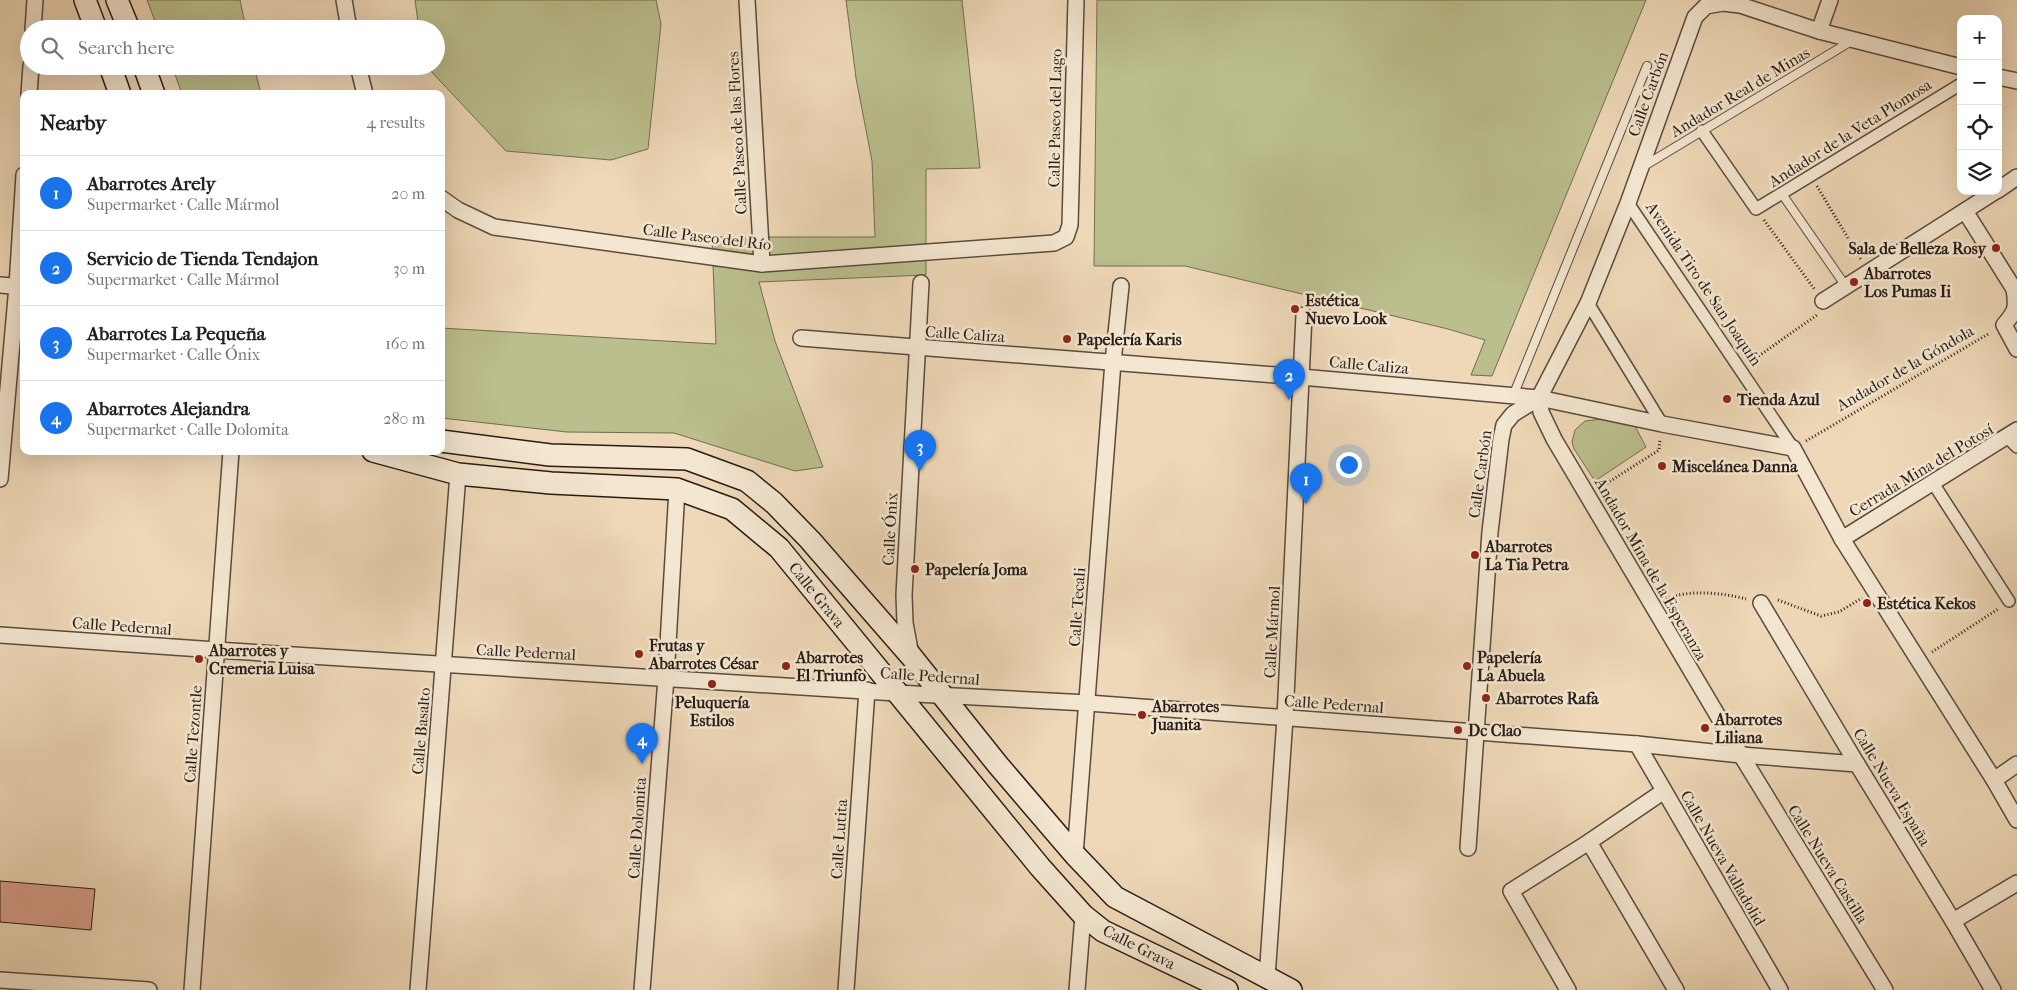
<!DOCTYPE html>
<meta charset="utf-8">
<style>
body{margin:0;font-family:"IM FELL French Canon",serif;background:#f2f2f2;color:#202124}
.controls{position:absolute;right:15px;top:15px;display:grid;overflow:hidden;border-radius:10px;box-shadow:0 5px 20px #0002}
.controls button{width:45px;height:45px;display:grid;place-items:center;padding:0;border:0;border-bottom:1px solid #e0e0e0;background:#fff;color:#202124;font:25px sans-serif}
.you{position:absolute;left:1348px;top:464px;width:18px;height:18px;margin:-12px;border:4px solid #fff;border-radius:50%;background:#1a73e8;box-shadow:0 0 0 8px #1a73e833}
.badge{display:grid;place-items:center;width:32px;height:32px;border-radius:50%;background:#1a73e8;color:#fff;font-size:16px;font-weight:700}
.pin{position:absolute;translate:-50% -41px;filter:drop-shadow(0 1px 2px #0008)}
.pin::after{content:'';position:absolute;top:26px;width:18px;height:15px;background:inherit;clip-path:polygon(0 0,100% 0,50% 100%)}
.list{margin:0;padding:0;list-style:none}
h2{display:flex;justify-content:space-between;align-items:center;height:65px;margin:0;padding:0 20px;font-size:21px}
h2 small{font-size:16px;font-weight:400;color:#757577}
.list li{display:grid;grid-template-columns:32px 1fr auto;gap:15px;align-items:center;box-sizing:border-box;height:75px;padding:0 20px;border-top:1px solid #e0e0e0}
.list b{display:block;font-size:19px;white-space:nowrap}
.list p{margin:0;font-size:16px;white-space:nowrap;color:#757577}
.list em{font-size:16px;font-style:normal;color:#757577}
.icon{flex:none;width:28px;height:28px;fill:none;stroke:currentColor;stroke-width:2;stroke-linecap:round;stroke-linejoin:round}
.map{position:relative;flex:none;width:2017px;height:990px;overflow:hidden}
.search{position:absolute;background:#fff;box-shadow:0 5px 20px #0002;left:20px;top:20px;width:425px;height:55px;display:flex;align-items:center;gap:12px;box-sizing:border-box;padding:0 18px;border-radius:28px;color:#757577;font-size:19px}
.panel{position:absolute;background:#fff;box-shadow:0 5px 20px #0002;left:20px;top:90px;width:425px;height:365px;border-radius:10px}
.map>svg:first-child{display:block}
</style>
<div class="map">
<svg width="2017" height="990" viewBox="0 0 2017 990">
<rect width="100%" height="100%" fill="#eed8b7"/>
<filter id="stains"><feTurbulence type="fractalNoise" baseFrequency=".004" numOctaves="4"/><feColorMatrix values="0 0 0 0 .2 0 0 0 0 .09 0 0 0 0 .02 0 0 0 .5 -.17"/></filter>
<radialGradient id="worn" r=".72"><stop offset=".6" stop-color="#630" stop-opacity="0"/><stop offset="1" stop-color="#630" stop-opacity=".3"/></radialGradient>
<!-- green -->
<g fill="#bbbe8d" stroke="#726d52">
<path d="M147,0H240L246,29H158Z"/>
<path d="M415,0H656L661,24L648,149L611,160L506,151L426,66H436V29H419Z"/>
<path d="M846,0H962L980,168L926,169V275L759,282L775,341L823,467L795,471L674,433L567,432L441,418V328L716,344L712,237H875L872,161L856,78Z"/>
<path d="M1097,0H1646L1492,376L1471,375L1485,340L1448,329L1185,266H1094Z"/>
<path d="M172,66H254L261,94H182Z"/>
<path d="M1603,419L1634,424L1646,447L1595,481L1574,449L1572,442L1575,430L1585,421Z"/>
</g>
<!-- building -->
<path fill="#d89f8a" stroke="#281c17" d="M0,881L95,889L91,930L0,922Z"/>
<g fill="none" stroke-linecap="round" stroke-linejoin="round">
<defs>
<g id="service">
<path d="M1644,166L1853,40"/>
<path d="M1782,194L1845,285"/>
<path d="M1513,396L1647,66"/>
</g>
<g id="pedestrian">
<path d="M1702,131L1756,209L1961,84"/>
<path d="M1628,203L1793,448"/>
<path d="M1588,303L1662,424"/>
<path d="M2008,438L2017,447"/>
<path d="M1933,483L2009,601"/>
</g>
<g id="minor">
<path d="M344,0L349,29"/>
<path d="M747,0L762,264"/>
<path d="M33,29L35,0"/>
<path d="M1819,31L1830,0"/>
<path d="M358,66L365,94"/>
<path d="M1998,77L2017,81"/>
<path d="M29,94L31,66"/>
<path d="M1998,190L2017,177"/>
<path d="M441,198L458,210L494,227L762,264L1054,243L1066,237L1070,225L1076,0"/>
<path d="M1965,211L2014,289C2017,308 2016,311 2004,325L2017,349"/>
<path d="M0,285L24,287"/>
<path d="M1823,301L1996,191"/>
<path d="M801,338L1301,377L1539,398L1662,424L1793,448L1842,539L1994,780L2017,820"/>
<path d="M1539,398L1541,412L1554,439L1741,755L1885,990"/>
<path d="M0,479L17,286L24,175"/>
<path d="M1842,539L2017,430"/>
<path d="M1761,603L1857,764L1953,921L1993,990"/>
<path d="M0,635L216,650L896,693L1088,703L1637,744L1741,755L1857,764"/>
<path d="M911,655L905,623L904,595L921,283"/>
<path d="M1637,744L1780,990"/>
<path d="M1994,780L2017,764"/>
<path d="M1589,842L1676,990"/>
<path d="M1468,848L1490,532L1501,439L1504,425L1513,414L1539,398L1588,303L1628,203L1695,17L1706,6L1723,3L1740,5L1819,31L1961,67"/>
<path d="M1075,855L1113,362L1121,286"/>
<path d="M1953,921L2017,883"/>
<path d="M1267,978L1285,718L1304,315"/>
<path d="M0,980L149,990"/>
<path d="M192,990L231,451"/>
<path d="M418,990L458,474"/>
<path d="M642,990L666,678L677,489"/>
<path d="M846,990L867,690"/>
<path d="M1077,990L1083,915"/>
<path d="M1568,990L1511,891L1589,842L1664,791"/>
</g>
<g id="secondary">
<path d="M85,0L96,29"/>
<path d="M117,0L129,29"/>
<path d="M110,66L120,94"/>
<path d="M144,66L154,94"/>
<path d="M441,441L550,455L687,459L747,481L774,503L810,540L911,656L998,765L1075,855L1115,897L1291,990"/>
<path d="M373,451L458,474L551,483L677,489L732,509L779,548L1040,867L1083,915L1103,931L1227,990"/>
</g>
</defs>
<!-- service casing -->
<use href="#service" stroke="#5a4b3f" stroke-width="10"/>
<!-- pedestrian casing -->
<use href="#pedestrian" stroke="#5a4b3f" stroke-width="14"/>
<!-- minor casing -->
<use href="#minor" stroke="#5a4b3f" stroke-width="18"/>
<!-- secondary casing -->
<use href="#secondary" stroke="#281c17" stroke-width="24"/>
<!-- path -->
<g stroke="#281c17" stroke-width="3" stroke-dasharray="1 2.5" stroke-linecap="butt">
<path d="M1817,186L1861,260"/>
<path d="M1764,220L1815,290"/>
<path d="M1750,362L1817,315"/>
<path d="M1806,441L1990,333"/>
<path d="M1601,487L1659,450L1660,440"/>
<path d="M1666,599C1688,589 1724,593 1746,599"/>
<path d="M1778,600L1821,616L1839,612L1862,598"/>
<path d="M1932,652L1998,609"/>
</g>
<!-- service -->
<use href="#service" stroke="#f4e6d0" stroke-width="8"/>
<!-- pedestrian -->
<use href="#pedestrian" stroke="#f4e6d0" stroke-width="11"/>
<!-- minor -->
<use href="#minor" stroke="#f4e6d0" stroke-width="15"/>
<!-- secondary -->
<use href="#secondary" stroke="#f4e6d0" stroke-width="21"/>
</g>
<!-- markers -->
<g fill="#8f2418" stroke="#f4e6d0" stroke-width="2">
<circle cx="1996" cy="248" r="5"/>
<circle cx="1854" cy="282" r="5"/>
<circle cx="1295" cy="309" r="5"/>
<circle cx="1067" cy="339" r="5"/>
<circle cx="1727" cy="399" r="5"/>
<circle cx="1662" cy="466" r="5"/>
<circle cx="1475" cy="555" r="5"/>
<circle cx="915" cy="569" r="5"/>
<circle cx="1867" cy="603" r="5"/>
<circle cx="639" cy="654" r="5"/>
<circle cx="199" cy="659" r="5"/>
<circle cx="786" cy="666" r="5"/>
<circle cx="1467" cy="666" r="5"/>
<circle cx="712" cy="684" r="5"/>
<circle cx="1486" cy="698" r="5"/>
<circle cx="1142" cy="715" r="5"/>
<circle cx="1705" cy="728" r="5"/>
<circle cx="1458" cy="730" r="5"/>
</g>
<g text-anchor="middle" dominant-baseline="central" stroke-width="5" stroke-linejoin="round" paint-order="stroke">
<!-- street labels -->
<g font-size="16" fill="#281c17" stroke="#f4e6d0">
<text transform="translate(1740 92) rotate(-31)">Andador Real de Minas</text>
<text transform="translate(1648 94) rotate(-70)">Calle Carbón</text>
<text transform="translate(1055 118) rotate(-89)">Calle Paseo del Lago</text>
<text transform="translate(737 133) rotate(-93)">Calle Paseo de las Flores</text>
<text transform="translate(1850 133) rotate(-32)">Andador de la Veta Plomosa</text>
<text transform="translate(707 237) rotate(7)">Calle Paseo del Río</text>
<text transform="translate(1704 284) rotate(56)">Avenida Tiro de San Joaquín</text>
<text transform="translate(965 334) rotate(4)">Calle Caliza</text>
<text transform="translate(1369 365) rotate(5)">Calle Caliza</text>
<text transform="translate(1905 368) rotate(-30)">Andador de la Góndola</text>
<text transform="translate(1921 470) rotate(-31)">Cerrada Mina del Potosí</text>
<text transform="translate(1480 474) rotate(-82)">Calle Carbón</text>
<text transform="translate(890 529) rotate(-87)">Calle Ónix</text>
<text transform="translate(1651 569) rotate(60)">Andador Mina de la Esperanza</text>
<text transform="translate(817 595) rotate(51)">Calle Grava</text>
<text transform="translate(1077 607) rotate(-86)">Calle Tecali</text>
<text transform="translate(122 626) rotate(4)">Calle Pedernal</text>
<text transform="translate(1272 632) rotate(-87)">Calle Mármol</text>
<text transform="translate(526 652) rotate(3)">Calle Pedernal</text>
<text transform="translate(930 676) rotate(4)">Calle Pedernal</text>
<text transform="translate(1334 704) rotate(4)">Calle Pedernal</text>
<text transform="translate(421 731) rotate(-85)">Calle Basalto</text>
<text transform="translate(193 734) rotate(-86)">Calle Tezontle</text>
<text transform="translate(1892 787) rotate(59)">Calle Nueva España</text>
<text transform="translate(637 828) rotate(-86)">Calle Dolomita</text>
<text transform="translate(839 839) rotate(-86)">Calle Lutita</text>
<text transform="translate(1723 858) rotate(60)">Calle Nueva Valladolid</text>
<text transform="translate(1828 864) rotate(58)">Calle Nueva Castilla</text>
<text transform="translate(1139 947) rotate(27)">Calle Grava</text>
</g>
<!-- poi labels -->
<g font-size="16" font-weight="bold" fill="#281c17" stroke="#f4e6d0" text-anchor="start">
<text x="1986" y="248" text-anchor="end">Sala de Belleza Rosy</text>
<text x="1864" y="273">Abarrotes<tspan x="1864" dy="18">Los Pumas Ii</tspan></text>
<text x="1305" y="300">Estética<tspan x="1305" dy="18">Nuevo Look</tspan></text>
<text x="1077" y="339">Papelería Karis</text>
<text x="1737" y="399">Tienda Azul</text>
<text x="1672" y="466">Miscelánea Danna</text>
<text x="1485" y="546">Abarrotes<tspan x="1485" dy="18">La Tia Petra</tspan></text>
<text x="925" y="569">Papelería Joma</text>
<text x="1877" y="603">Estética Kekos</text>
<text x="649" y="645">Frutas y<tspan x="649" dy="18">Abarrotes César</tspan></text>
<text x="209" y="650">Abarrotes y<tspan x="209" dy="18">Cremeria Luisa</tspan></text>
<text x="796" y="657">Abarrotes<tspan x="796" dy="18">El Triunfo</tspan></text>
<text x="1477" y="657">Papelería<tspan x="1477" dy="18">La Abuela</tspan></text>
<text x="1496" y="698">Abarrotes Rafa</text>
<text x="712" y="702" text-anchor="middle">Peluquería<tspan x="712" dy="18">Estilos</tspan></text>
<text x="1152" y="706">Abarrotes<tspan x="1152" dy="18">Juanita</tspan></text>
<text x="1715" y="719">Abarrotes<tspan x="1715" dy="18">Liliana</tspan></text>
<text x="1468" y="730">Dc Clao</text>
</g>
</g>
<rect width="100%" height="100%" filter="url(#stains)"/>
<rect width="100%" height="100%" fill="url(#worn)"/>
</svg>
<div class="controls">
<button>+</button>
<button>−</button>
<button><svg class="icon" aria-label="locate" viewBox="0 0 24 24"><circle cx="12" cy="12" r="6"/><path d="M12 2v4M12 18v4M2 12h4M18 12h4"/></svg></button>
<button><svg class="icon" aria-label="layers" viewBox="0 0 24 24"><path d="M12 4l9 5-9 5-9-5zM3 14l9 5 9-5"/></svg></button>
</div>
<div class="you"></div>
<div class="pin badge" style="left:1306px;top:504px">1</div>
<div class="pin badge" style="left:1289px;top:400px">2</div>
<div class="pin badge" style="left:920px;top:471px">3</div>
<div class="pin badge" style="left:642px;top:764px">4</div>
<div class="search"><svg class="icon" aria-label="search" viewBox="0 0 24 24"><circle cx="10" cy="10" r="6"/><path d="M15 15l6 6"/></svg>Search here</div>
<section class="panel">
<h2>Nearby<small>4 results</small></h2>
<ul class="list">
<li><span class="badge">1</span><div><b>Abarrotes Arely</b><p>Supermarket · Calle Mármol</p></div><em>20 m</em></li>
<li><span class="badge">2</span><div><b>Servicio de Tienda Tendajon</b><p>Supermarket · Calle Mármol</p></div><em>30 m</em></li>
<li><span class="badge">3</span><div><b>Abarrotes La Pequeña</b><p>Supermarket · Calle Ónix</p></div><em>160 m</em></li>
<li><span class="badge">4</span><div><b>Abarrotes Alejandra</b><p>Supermarket · Calle Dolomita</p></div><em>280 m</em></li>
</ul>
</section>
</div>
